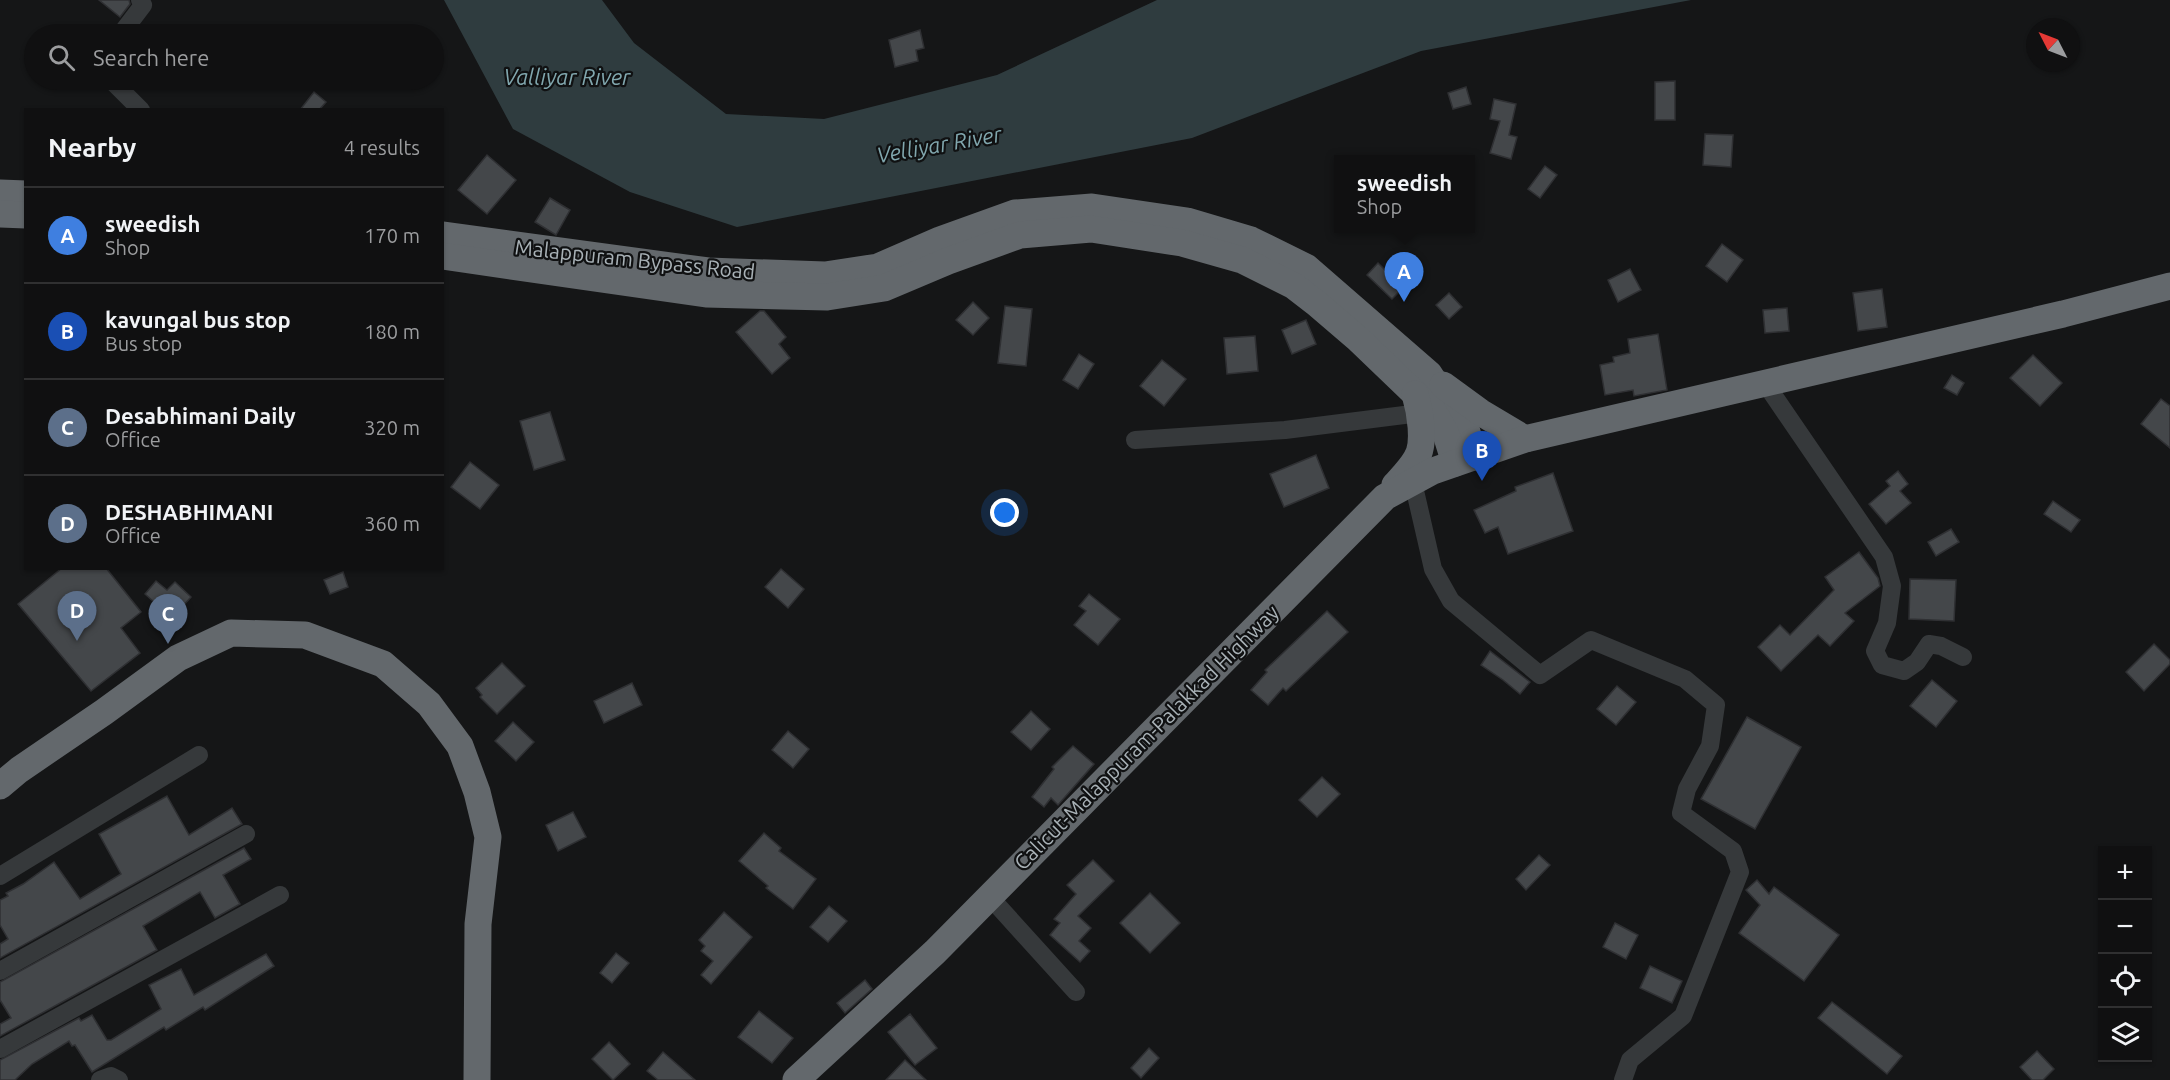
<!DOCTYPE html>
<meta charset="utf-8">
<style>
body{margin:0;font-family:Ubuntu,sans-serif;background:#19191a;color:#f1f3f6}
.controls{position:absolute;right:18px;bottom:18px;display:grid;overflow:hidden;border-radius:0px;box-shadow:0 2px 4px #0004}
.controls button{width:54px;height:54px;display:grid;place-items:center;padding:0;border:0;border-bottom:2px solid #303031;background:#101011;color:#f1f3f6;font:30px sans-serif}
.compass{position:absolute;left:2026px;top:18px;width:54px;height:54px;border-radius:50%;background:#101011;box-shadow:0 2px 4px #0004;rotate:312deg}
.you{position:absolute;left:1005px;top:513px;width:21px;height:21px;margin:-15px;border:4px solid #fff;border-radius:50%;background:#1a73e8;box-shadow:0 0 0 9px #1a73e833}
.badge{display:grid;place-items:center;width:39px;height:39px;border-radius:50%;background:#2563eb;color:#fff;font-size:20px;font-weight:700}
.pin{position:absolute;translate:-50% -50px;filter:drop-shadow(0 2px 3px #0008)}
.pin::after{content:'';position:absolute;top:32px;width:21px;height:18px;background:inherit;clip-path:polygon(0 0,100% 0,50% 100%)}
.popup{position:absolute;left:1334px;top:155px;width:141px;height:78px;box-sizing:border-box;display:grid;place-content:center;border-radius:0px;background:#101011;filter:drop-shadow(0 2px 4px #0005);font-size:20px;white-space:nowrap;color:#9c9d9f}
.popup b{font-size:22px;color:#f1f3f6}
.popup::after{content:'';position:absolute;left:50%;top:100%;margin-left:-12px;border:12px solid transparent;border-top-color:#101011}
.list{margin:0;padding:0;list-style:none}
h2{display:flex;justify-content:space-between;align-items:center;height:78px;margin:0;padding:0 24px;font-size:26px}
h2 small{font-size:20px;font-weight:400;color:#9c9d9f}
.list li{display:grid;grid-template-columns:39px 1fr auto;gap:18px;align-items:center;box-sizing:border-box;height:96px;padding:0 24px;border-top:2px solid #303031}
.list b{display:block;font-size:22px;white-space:nowrap}
.list p{margin:0;font-size:20px;white-space:nowrap;color:#9c9d9f}
.list em{font-size:20px;font-style:normal;color:#9c9d9f}
.icon{flex:none;width:33px;height:33px;fill:none;stroke:currentColor;stroke-width:2;stroke-linecap:round;stroke-linejoin:round}
.map{position:relative;flex:none;width:2170px;height:1080px;overflow:hidden}
.search{position:absolute;background:#101011;box-shadow:0 2px 4px #0004;left:24px;top:24px;width:420px;height:66px;display:flex;align-items:center;gap:15px;box-sizing:border-box;padding:0 21px;border-radius:33px;color:#9c9d9f;font-size:22px}
.panel{position:absolute;background:#101011;box-shadow:0 2px 4px #0004;left:24px;top:108px;width:420px;height:462px;border-radius:0px}
.map>svg:first-child{display:block}
</style>
<div class="map">
<svg width="2170" height="1080" viewBox="0 0 2170 1080">
<rect width="100%" height="100%" fill="#151617"/>
<!-- water -->
<path fill="#2f3c3f" d="M444,0H602L634,43L726,114L824,119L997,75L1157,0H1691L1421,51L1192,138L737,227L630,192L513,129Z"/>
<!-- building -->
<g fill="#44474a" stroke="#2f3033" stroke-width="1.5">
<path d="M99,0H129L130,4L120,17Z"/>
<path d="M920,30L924,48L916,50L918,61L895,67L889,40Z"/>
<path d="M1675,81V120H1655V82Z"/>
<path d="M1466,87L1471,104L1453,109L1448,93Z"/>
<path d="M314,92L326,102L319,110H300Z"/>
<path d="M1494,99L1516,104L1509,135L1517,137L1511,159L1490,153L1500,121L1490,119Z"/>
<path d="M1705,134L1733,135L1731,167L1703,165Z"/>
<path d="M487,155L516,180L487,214L458,190Z"/>
<path d="M1545,166L1557,175L1540,198L1528,189Z"/>
<path d="M550,198L570,210L556,235L535,222Z"/>
<path d="M1722,244L1743,260L1727,282L1706,266Z"/>
<path d="M1378,263L1403,288L1392,299L1367,275Z"/>
<path d="M1630,269L1641,290L1618,302L1608,280Z"/>
<path d="M1882,289L1887,327L1858,331L1853,293Z"/>
<path d="M1449,293L1462,307L1449,319L1436,305Z"/>
<path d="M973,302L989,318L973,335L956,320Z"/>
<path d="M1005,306L1032,309L1026,366L998,363Z"/>
<path d="M1787,308L1789,331L1765,333L1763,310Z"/>
<path d="M760,311H764L786,337L779,344L790,358L772,374L736,332Z"/>
<path d="M1306,320L1316,344L1292,354L1282,330Z"/>
<path d="M1658,334L1667,390L1634,396L1633,390L1605,395L1600,365L1614,362L1613,357L1630,353L1628,339Z"/>
<path d="M1255,336L1258,371L1227,374L1224,338Z"/>
<path d="M1079,354L1094,364L1078,389L1063,380Z"/>
<path d="M2033,355L2062,383L2040,406L2010,378Z"/>
<path d="M1162,360L1186,379L1164,406L1140,386Z"/>
<path d="M1952,375L1964,383L1957,395L1944,388Z"/>
<path d="M2161,399L2170,406V448L2141,424Z"/>
<path d="M550,412L565,460L534,470L520,421Z"/>
<path d="M1316,455L1329,488L1284,507L1270,474Z"/>
<path d="M470,462L499,485L480,509L451,487Z"/>
<path d="M1898,471L1908,484L1900,491L1911,503L1886,524L1869,504L1890,486L1886,481Z"/>
<path d="M1553,473L1573,531L1508,554L1498,527L1485,533L1474,510L1516,491L1515,487Z"/>
<path d="M2053,501L2080,520L2071,532L2044,514Z"/>
<path d="M1951,529L1959,542L1936,556L1928,542Z"/>
<path d="M1859,552L1878,578L1880,586L1845,613L1854,621L1830,646L1818,635L1781,671L1758,647L1780,625L1790,635L1834,590L1825,577Z"/>
<path d="M62,568H106L141,612L121,628L140,653L91,691L18,604Z"/>
<path d="M781,569L804,589L788,608L765,587Z"/>
<path d="M343,572L348,587L330,594L324,580Z"/>
<path d="M1910,579L1956,580L1954,621L1909,619Z"/>
<path d="M156,581L167,590L175,582L191,597L172,618L145,594Z"/>
<path d="M1089,594L1120,619L1098,645L1074,625L1086,611L1079,606Z"/>
<path d="M1327,611L1348,632L1286,691L1283,688L1268,705L1251,690L1267,672L1265,670Z"/>
<path d="M2154,644L2170,660V664L2144,691L2126,672Z"/>
<path d="M1490,651L1530,682L1520,694L1503,680L1481,665Z"/>
<path d="M502,663L525,686L497,714L480,697L482,695L476,688Z"/>
<path d="M1932,680L1957,701L1936,727L1910,706Z"/>
<path d="M632,683L642,705L604,723L594,701Z"/>
<path d="M1617,686L1636,702L1616,725L1597,709Z"/>
<path d="M1031,711L1050,729L1031,750L1011,732Z"/>
<path d="M1747,717L1801,747L1755,829L1701,799Z"/>
<path d="M513,722L534,742L516,761L495,741Z"/>
<path d="M788,731L809,749L793,768L772,750Z"/>
<path d="M1073,746L1094,764L1058,805L1051,798L1044,807L1032,797L1054,769L1052,767Z"/>
<path d="M1322,777L1340,794L1317,817L1299,800Z"/>
<path d="M167,796L189,835L232,808L242,824L0,958V944L8,939L0,925V900L8,896L6,893L23,884L54,862L80,899L121,874L99,834Z"/>
<path d="M573,812L586,837L558,851L546,825Z"/>
<path d="M764,833L781,848L779,851L816,879L793,909L766,888L768,886L739,861Z"/>
<path d="M244,848L251,859L223,875L240,904L215,918L200,892L143,926L157,950L0,1036V1024L11,1018L0,1000V982Z"/>
<path d="M1539,855L1550,865L1526,890L1516,879Z"/>
<path d="M1093,860L1114,881L1078,916L1091,928L1079,941L1090,951L1080,962L1050,935L1060,923L1054,919L1076,894L1067,885Z"/>
<path d="M1757,880L1769,894L1774,887L1839,935L1804,981L1739,933L1760,905L1746,890Z"/>
<path d="M1150,893L1180,923L1150,953L1120,923Z"/>
<path d="M829,906L847,921L828,942L810,927Z"/>
<path d="M724,912L752,937L711,984L701,975L713,961L701,951L705,946L699,940Z"/>
<path d="M1615,923L1638,935L1626,959L1603,947Z"/>
<path d="M616,953L629,963L612,983L600,973Z"/>
<path d="M266,954L274,966L205,1010L203,1007L166,1030L164,1027L92,1072L75,1045L72,1046L69,1041L32,1064L15,1080H0V1060L79,1018L81,1021L92,1015L107,1040H111L161,1009L149,985L181,969L194,995Z"/>
<path d="M1650,966L1682,981L1672,1003L1640,988Z"/>
<path d="M865,980L872,989L845,1013L837,1003Z"/>
<path d="M1832,1002L1902,1056L1887,1074L1818,1018Z"/>
<path d="M759,1011L793,1038L772,1063L738,1037Z"/>
<path d="M910,1014L937,1048L915,1065L888,1032Z"/>
<path d="M609,1042L630,1064L613,1080L592,1059Z"/>
<path d="M1149,1048L1159,1058L1141,1078L1131,1068Z"/>
<path d="M2037,1051L2054,1069L2043,1080H2032L2020,1067Z"/>
<path d="M663,1052L695,1080H658L647,1071Z"/>
<path d="M905,1060L926,1080H886Z"/>
</g>
<g fill="none" stroke-linecap="round" stroke-linejoin="round">
<!-- minor -->
<g stroke="#36393b" stroke-width="18">
<path d="M121,34L143,5L140,0"/>
<path d="M111,80L141,110"/>
<path d="M1765,383L1884,557L1892,586L1887,623L1875,651L1882,665L1904,671L1917,662L1929,644L1941,646L1963,657"/>
<path d="M1135,440L1285,430L1420,413"/>
<path d="M1413,482L1433,569L1451,601L1540,675L1591,640L1685,679L1716,705L1710,746L1687,789L1681,813L1733,851L1740,872L1683,1016L1630,1060L1623,1080"/>
<path d="M0,876L199,755"/>
<path d="M989,896L1076,992"/>
<path d="M0,971L246,834"/>
<path d="M0,1049L280,895"/>
<path d="M100,1080L111,1076L119,1080"/>
</g>
<!-- highway -->
<g stroke="#63686c" stroke-width="27">
<path d="M0,193L26,194"/>
<path d="M0,214L26,215"/>
<path d="M442,235L708,271L825,275L878,267L940,240L1015,213L1092,207L1187,221L1251,240L1306,267L1429,374L1467,432L1474,457"/>
<path d="M442,256L706,294L827,297L884,288L948,261L1020,235L1091,229L1182,243L1242,260L1294,286L1316,303L1358,339L1433,411L1446,434L1455,463"/>
<path d="M1443,385L1480,412L1525,439"/>
<path d="M1395,485C1402,477 1411,468 1416,459C1426,444 1420,411 1415,394"/>
<path d="M0,786L19,770L104,712L178,658L231,633L305,635L383,664L429,704L460,746L477,792L488,837L478,924L477,1080"/>
<path d="M796,1080L935,952L1385,497L1433,471L1525,439L2063,314L2170,286"/>
</g>
</g>
<g text-anchor="middle" dominant-baseline="central" stroke-width="4.5" stroke-linejoin="round" paint-order="stroke">
<!-- street labels -->
<g font-size="21" fill="#a8b1b6" stroke="#101112">
<text transform="translate(635 259) rotate(6)">Malappuram Bypass Road</text>
<text transform="translate(1146 737) rotate(-45)">Calicut-Malappuram-Palakkad Highway</text>
</g>
<!-- water labels -->
<g font-size="22" font-style="italic" fill="#81a7ae" stroke="#101112">
<text x="567" y="76">Valliyar River</text>
<text transform="translate(939 144) rotate(-10)">Velliyar River</text>
</g>
</g>
</svg>
<div class="controls">
<button>+</button>
<button>−</button>
<button><svg class="icon" aria-label="locate" viewBox="0 0 24 24"><circle cx="12" cy="12" r="6"/><path d="M12 2v4M12 18v4M2 12h4M18 12h4"/></svg></button>
<button><svg class="icon" aria-label="layers" viewBox="0 0 24 24"><path d="M12 4l9 5-9 5-9-5zM3 14l9 5 9-5"/></svg></button>
</div>
<svg class="compass" viewBox="-18 -18 36 36"><path d="M0-13l5 13h-10z" fill="#e53935"/><path d="M0 13l5-13h-10z" fill="#9c9d9f"/></svg>
<div class="you"></div>
<div class="pin badge" style="left:1404px;top:302px;background:#3f7fe0">A</div>
<div class="popup"><b>sweedish</b>Shop</div>
<div class="pin badge" style="left:1482px;top:481px;background:#1a4fb4">B</div>
<div class="pin badge" style="left:168px;top:644px;background:#5c6f8a">C</div>
<div class="pin badge" style="left:77px;top:641px;background:#5c6f8a">D</div>
<div class="search"><svg class="icon" aria-label="search" viewBox="0 0 24 24"><circle cx="10" cy="10" r="6"/><path d="M15 15l6 6"/></svg>Search here</div>
<section class="panel">
<h2>Nearby<small>4 results</small></h2>
<ul class="list">
<li><span class="badge" style="background:#3f7fe0">A</span><div><b>sweedish</b><p>Shop</p></div><em>170 m</em></li>
<li><span class="badge" style="background:#1a4fb4">B</span><div><b>kavungal bus stop</b><p>Bus stop</p></div><em>180 m</em></li>
<li><span class="badge" style="background:#5c6f8a">C</span><div><b>Desabhimani Daily</b><p>Office</p></div><em>320 m</em></li>
<li><span class="badge" style="background:#5c6f8a">D</span><div><b>DESHABHIMANI</b><p>Office</p></div><em>360 m</em></li>
</ul>
</section>
</div>
